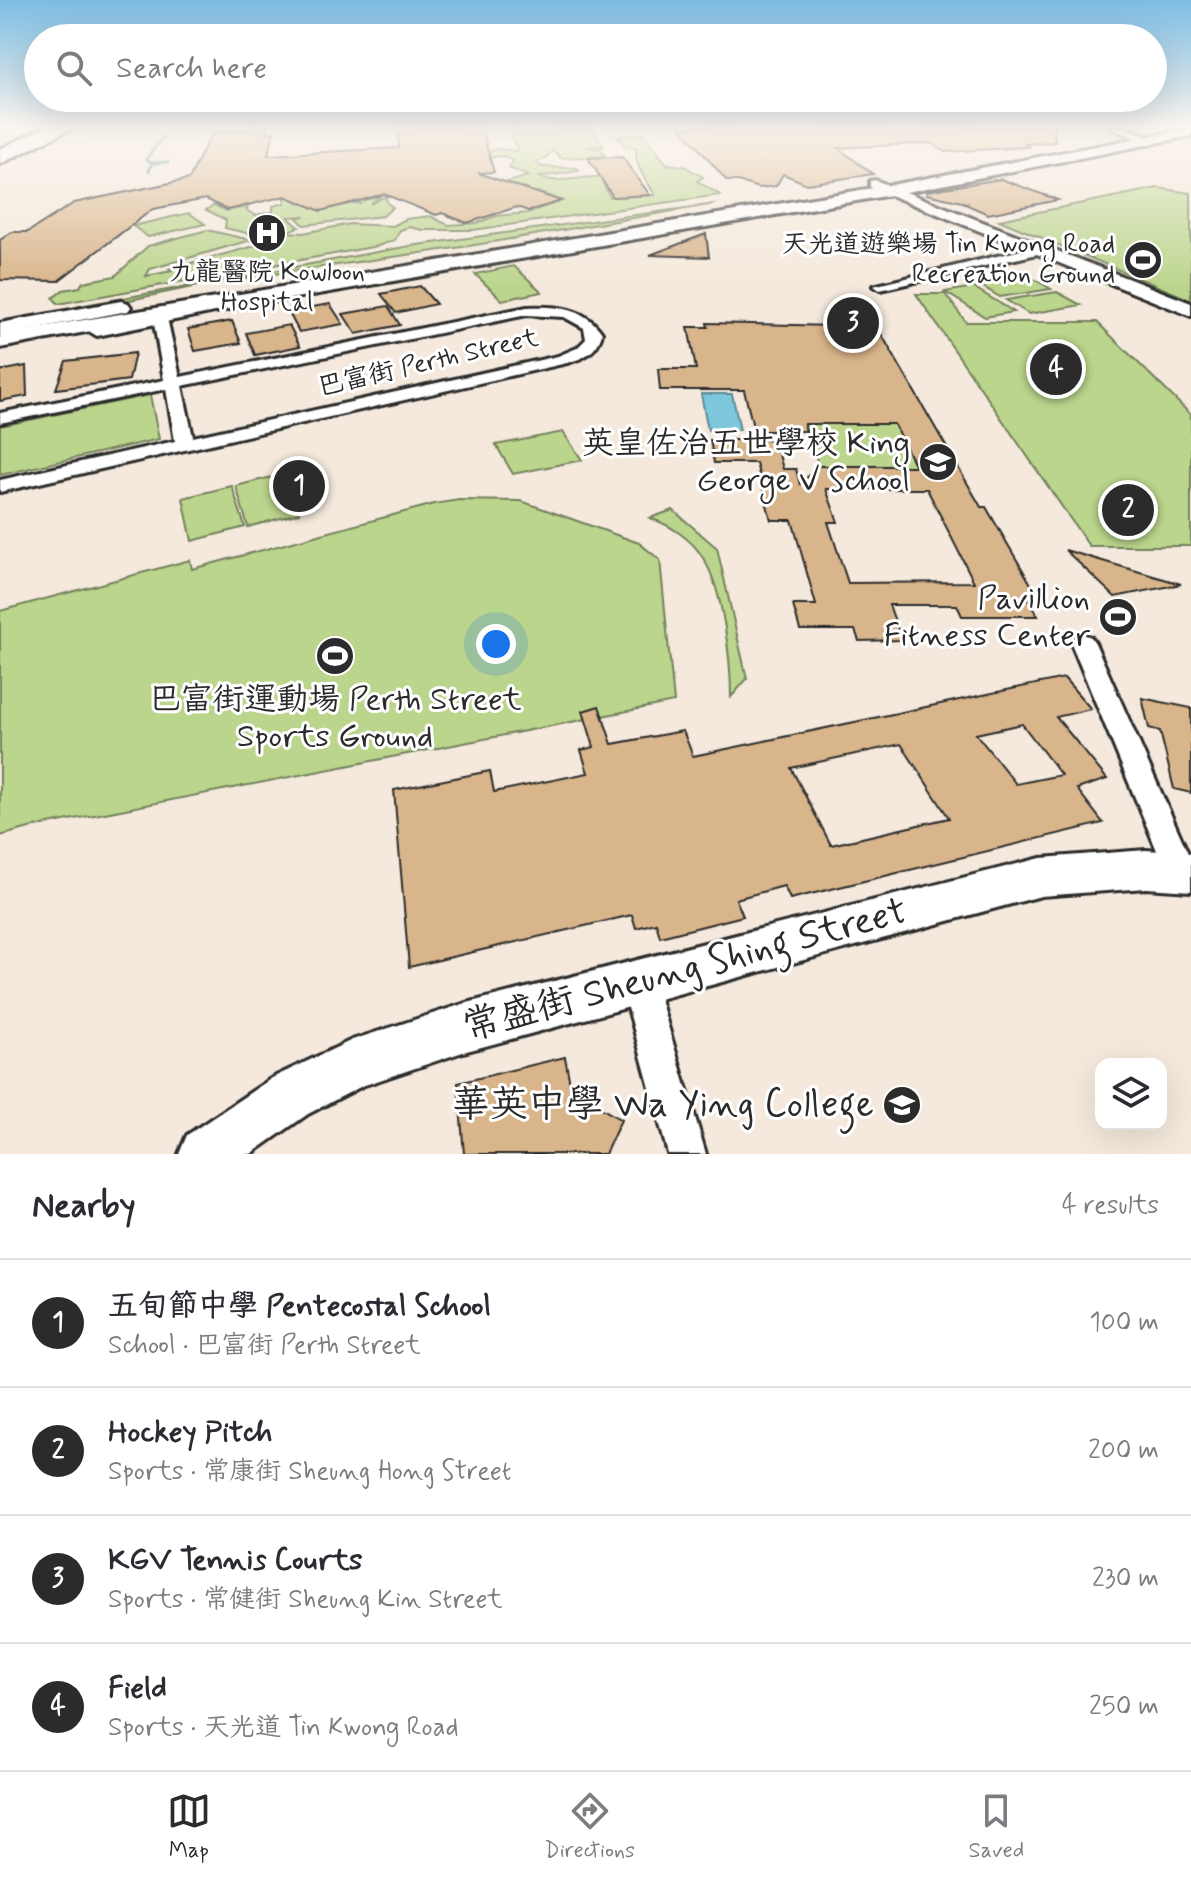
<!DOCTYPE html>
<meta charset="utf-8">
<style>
body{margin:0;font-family:Mynerve,"LXGW WenKai TC",sans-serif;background:#f7f7f7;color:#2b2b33}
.controls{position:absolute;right:24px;bottom:24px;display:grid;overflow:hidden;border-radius:16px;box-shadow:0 8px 32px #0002}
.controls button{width:72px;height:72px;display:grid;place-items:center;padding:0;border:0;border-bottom:2px solid #e1e1e2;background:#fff;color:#2b2b33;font:40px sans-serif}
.you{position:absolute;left:496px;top:644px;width:28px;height:28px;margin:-20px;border:6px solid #fff;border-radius:50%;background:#1a73e8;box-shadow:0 0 0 12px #1a73e833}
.badge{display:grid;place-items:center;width:52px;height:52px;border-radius:50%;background:#2b2b2b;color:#fff;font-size:26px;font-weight:700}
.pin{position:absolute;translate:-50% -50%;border:4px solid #fff;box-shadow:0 2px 8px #0006}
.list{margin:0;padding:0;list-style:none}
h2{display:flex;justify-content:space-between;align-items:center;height:104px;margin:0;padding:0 32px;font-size:34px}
h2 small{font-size:26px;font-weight:400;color:#7c7c81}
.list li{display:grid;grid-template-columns:52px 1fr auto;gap:24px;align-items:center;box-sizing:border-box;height:128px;padding:0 32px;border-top:2px solid #e1e1e2}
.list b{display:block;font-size:30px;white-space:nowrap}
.list p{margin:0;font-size:26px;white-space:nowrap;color:#7c7c81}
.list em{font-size:26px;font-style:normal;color:#7c7c81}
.icon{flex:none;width:44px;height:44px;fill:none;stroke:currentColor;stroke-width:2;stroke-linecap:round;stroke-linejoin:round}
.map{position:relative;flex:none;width:1191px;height:1154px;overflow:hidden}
.search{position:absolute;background:#fff;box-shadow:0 8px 32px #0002;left:24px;right:24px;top:24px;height:88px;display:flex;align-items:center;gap:20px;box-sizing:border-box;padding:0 28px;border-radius:44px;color:#7c7c81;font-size:30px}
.sheet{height:616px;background:#fff}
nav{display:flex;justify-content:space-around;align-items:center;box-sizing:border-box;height:112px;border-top:2px solid #e1e1e2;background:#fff;font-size:22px;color:#7c7c81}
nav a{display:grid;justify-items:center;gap:4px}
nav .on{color:#2b2b2b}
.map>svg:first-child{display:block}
</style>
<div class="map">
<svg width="1191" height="1154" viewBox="0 0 1191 1154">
<rect width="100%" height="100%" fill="#f4e9dc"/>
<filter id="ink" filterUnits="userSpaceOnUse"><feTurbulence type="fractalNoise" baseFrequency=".0125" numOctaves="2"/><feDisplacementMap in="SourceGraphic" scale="16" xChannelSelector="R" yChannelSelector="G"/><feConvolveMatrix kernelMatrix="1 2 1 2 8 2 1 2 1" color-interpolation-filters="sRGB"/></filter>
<g filter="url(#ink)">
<!-- green -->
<g fill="#bbd58c" stroke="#73805c" stroke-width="2">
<path d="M507,127H590L604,146L586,147L601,149L605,156L561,158L553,150L545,159L536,162L542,167L577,168L579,171L539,177C564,187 594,169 620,181L603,184L610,197L655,195C648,182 632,163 637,148L626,146L617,137L643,134L667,164L684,166L703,177L697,181L720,195L473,230H423L409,227L400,230L395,240L378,246L58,304L53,298L63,290L80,287L83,282L115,276L148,246L207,230L251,240L150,269L146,276L172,271L169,269L277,240L225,228L226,220L206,210L214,205L226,211L248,207L246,210L255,215L273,212V206L285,203V196L289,195L299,199L297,202L328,209L353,203L361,204L358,202L382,195L370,204L386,196L387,203L393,207L383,216L304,225L297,218L305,216L288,217L299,227L284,232L303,233L350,224L393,226L406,219L430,216L448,225L477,223L496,216L527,213L562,201L538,192L521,197L485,189L528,176L509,168L513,161L503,156L484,158L483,155L496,149L518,151Z"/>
<path d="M1158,188L1191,193V300L999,220Z"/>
<path d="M715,204L469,246L212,283L81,310L79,306L410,246Z"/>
<path d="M189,213L205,224L148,237L133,226Z"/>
<path d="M514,266L542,292L502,300L475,274Z"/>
<path d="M1029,276L1051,289L1000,297L978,284Z"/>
<path d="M973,287L1014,312L985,317L945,292Z"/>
<path d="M1057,292L1081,305L1029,314L1006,300Z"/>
<path d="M916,294H945L966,322H1097L1191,415V546H1089Z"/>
<path d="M150,395L159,439L0,475V426Z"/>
<path d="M804,424H894L915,466H819Z"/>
<path d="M563,432L582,460L513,474L496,445Z"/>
<path d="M284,474L299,513L248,527L236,486Z"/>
<path d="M232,486L245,527L192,541L183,498Z"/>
<path d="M459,500L521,501L639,543L660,560L674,702L33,827L0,836V611L190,560L192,569L434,504Z"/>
<path d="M673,510L717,548L747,679L731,697C731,660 723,589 703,558C692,539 670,525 650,518Z"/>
</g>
<!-- water -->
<path fill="#7dc8dc" stroke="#5c8995" stroke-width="2" d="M701,394H732L740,430H708Z"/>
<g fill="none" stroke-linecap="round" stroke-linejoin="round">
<!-- stream -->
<g stroke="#5c8995" stroke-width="3">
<path d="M152,163L168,162"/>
<path d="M149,171L152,163L146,159L163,137"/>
</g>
</g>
<!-- building -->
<g fill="#d9b58b" stroke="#2b2b2b" stroke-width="2" fill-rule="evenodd">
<path d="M398,127H481L494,172L478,173L561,201L528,211L517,207L467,223L442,213L436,215L384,194L321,211L285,196L228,210L206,199L153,209L58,281L0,280V240L12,232H28L74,203L189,179L210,136L218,132L268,129L267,133L274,132L268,155L399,148Z"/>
<path d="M680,127H1054L1055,142L1025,144L1029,147L945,152L931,143L838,148L873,174L807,184L783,174L776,186L758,188L738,181H727Z"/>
<path d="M622,157L650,195L613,197L588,158Z"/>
<path d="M1001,179L1058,200L988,214L965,204L967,203L926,194V191Z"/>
<path d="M706,234L709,257L650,255Z"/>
<path d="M420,286L436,304L396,313L381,294Z"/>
<path d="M330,304L343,324L299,332L288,311Z"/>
<path d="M388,306L400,325L356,334L343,314Z"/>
<path d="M827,311H868L981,507H986L1039,598H1028L1038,616H962L957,605H889L902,640L859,641L855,630H800L793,605H816L792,520H771L756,463H714L710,440H775L783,469H796L800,484L819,466H915L894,424H804L806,431H754L744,390H660L658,369H696L688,327H708L707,323L834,326ZM826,489H927L974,582L848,583L828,522H838Z"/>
<path d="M232,321L241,343L195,351L188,329Z"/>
<path d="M289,325L300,346L255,355L246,333Z"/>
<path d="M135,353L129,380L56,389L66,361Z"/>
<path d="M26,366L27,396L0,401V371Z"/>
<path d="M1065,550L1181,584L1115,597Z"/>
<path d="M1064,678L1091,709L1056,717L1107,779L1077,789L1103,823L790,899L784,886L736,899L743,916L660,937L656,923L636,928L632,915L409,967L394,790L490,771L494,792L588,773L581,750L594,747L583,711L599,706L612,744L683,731L693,756ZM1022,724L1061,775L1016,784L976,734ZM901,744L949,818L831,845L791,768Z"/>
<path d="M1142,698L1191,708V793L1174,789L1160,731L1149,728Z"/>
<path d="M565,1057L571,1090L621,1120L605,1154H464L458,1083Z"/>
</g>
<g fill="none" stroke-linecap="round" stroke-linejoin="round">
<defs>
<g id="street">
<path d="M1042,245L1046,246V252L880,290L873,286Z"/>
<path d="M527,307C556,306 585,307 602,333C598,352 584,358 567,363L0,492V480L175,441L166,389L0,423V413L164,380L153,318L155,315H165L167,318L180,377ZM527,315L564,317L584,328L586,339L577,348L558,356L193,437L182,386Z"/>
<path d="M1083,634L1091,637L1095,643L1191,860V880L1180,884L1169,880L1165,870L1071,643L1075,637Z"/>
<path d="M638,965L650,970L655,982L706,1154H668L621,982L626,970Z"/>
</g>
<g id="secondary">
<path d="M1109,127H1126L1159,142L1149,145Z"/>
<path d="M875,180L1191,303V316L870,187V181Z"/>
<path d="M227,298L237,304L234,308L97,336L87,330L97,324Z"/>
<path d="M121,301L128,303L131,307L128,311L0,335V323Z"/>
<path d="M1146,850L1191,853V891L1146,888L1041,896L463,1052L362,1086L308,1114L251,1154H179L187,1135L272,1078L352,1040L463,1004L1041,858Z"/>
</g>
<g id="primary">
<path d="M56,127H74L0,164V153Z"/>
<path d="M1191,128V136L891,195L232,309L204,310L0,348V334L891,185Z"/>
</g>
<path id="highway" d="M45,127H65L0,161V149Z"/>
</defs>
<!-- street casing -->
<use href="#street" stroke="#2b2b2b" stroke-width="6"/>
<!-- secondary casing -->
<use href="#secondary" stroke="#2b2b2b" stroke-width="6"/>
<!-- primary casing -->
<use href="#primary" stroke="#2b2b2b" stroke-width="6"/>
<!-- highway casing -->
<use href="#highway" stroke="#2b2b2b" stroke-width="6"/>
<!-- street -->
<use href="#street" fill="#fff" fill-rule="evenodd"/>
<!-- secondary -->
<use href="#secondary" fill="#fff" fill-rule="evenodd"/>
<!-- primary -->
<use href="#primary" fill="#fff" fill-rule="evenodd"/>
<!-- highway -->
<use href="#highway" fill="#fff" fill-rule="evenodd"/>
</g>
</g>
<!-- sky -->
<linearGradient id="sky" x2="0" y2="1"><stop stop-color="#7dbce3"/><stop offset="0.44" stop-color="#faf5ef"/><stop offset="1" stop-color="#faf5ef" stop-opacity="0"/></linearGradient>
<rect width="1191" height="288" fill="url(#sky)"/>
<!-- icons -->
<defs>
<symbol id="hospital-disc" viewBox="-11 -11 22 22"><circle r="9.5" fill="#2b2b2b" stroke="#fff"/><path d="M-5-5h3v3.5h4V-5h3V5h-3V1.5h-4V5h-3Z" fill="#fff"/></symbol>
<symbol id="stadium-disc" viewBox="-11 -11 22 22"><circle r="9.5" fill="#2b2b2b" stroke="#fff"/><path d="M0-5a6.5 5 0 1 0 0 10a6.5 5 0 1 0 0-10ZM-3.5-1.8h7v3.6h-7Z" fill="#fff"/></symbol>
<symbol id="school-disc" viewBox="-11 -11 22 22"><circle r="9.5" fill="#2b2b2b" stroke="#fff"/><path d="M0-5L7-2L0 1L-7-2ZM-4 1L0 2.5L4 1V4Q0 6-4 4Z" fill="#fff"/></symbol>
</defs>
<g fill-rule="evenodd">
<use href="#hospital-disc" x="245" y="211" width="44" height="44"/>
<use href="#stadium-disc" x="1121" y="238" width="44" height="44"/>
<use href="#school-disc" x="916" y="440" width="44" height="44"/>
<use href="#stadium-disc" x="1096" y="595" width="44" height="44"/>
<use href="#stadium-disc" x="313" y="634" width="44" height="44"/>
<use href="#school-disc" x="880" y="1083" width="44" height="44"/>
</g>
<g text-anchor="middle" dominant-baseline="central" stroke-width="6" stroke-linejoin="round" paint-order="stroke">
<!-- far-poi labels -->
<g font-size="26" fill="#2b2b2b" stroke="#fff" text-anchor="end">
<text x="1115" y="245">天光道遊樂場 Tin Kwong Road<tspan x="1115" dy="30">Recreation Ground</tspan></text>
<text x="267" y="273" text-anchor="middle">九龍醫院 Kowloon<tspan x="267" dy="30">Hospital</tspan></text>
</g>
<!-- far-street labels -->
<g font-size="26" fill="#2b2b2b" stroke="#fff">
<text transform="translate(428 363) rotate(-13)">巴富街 Perth Street</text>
</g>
<!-- poi labels -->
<g font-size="32" fill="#2b2b2b" stroke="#fff" text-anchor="end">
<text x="910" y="444">英皇佐治五世學校 King<tspan x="910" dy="37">George V School</tspan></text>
<text x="1090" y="599">Pavillion<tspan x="1090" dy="37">Fitness Center</tspan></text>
<text x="335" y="700" text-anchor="middle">巴富街運動場 Perth Street<tspan x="335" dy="37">Sports Ground</tspan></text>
</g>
<!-- near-street labels -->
<g font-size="38" fill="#2b2b2b" stroke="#fff">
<text transform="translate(685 970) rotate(-15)">常盛街 Sheung Shing Street</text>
</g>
<!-- near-poi labels -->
<g font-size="38" fill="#2b2b2b" stroke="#fff" text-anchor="end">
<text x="874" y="1105">華英中學 Wa Ying College</text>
</g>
</g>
</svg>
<div class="controls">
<button><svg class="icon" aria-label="layers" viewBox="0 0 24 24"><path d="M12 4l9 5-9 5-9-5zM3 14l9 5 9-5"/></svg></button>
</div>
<div class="you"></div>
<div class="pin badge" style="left:299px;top:486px">1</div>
<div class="pin badge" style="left:1128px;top:510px">2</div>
<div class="pin badge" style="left:853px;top:323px">3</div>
<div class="pin badge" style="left:1056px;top:369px">4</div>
<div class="search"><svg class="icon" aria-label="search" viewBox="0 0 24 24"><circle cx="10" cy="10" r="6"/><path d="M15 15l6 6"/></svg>Search here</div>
</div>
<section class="sheet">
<h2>Nearby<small>4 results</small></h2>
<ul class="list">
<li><span class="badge">1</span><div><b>五旬節中學 Pentecostal School</b><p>School · 巴富街 Perth Street</p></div><em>100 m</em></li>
<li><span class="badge">2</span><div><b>Hockey Pitch</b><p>Sports · 常康街 Sheung Hong Street</p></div><em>200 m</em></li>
<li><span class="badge">3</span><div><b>KGV Tennis Courts</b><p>Sports · 常健街 Sheung Kin Street</p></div><em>230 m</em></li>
<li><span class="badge">4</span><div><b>Field</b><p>Sports · 天光道 Tin Kwong Road</p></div><em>250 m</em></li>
</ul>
</section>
<nav>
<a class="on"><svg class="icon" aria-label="map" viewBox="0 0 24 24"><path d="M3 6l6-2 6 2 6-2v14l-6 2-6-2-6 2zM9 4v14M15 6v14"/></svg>Map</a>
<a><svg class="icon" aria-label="directions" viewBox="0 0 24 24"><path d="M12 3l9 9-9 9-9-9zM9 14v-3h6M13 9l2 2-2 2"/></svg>Directions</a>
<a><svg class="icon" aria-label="saved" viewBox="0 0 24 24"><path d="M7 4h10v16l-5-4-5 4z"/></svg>Saved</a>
</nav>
